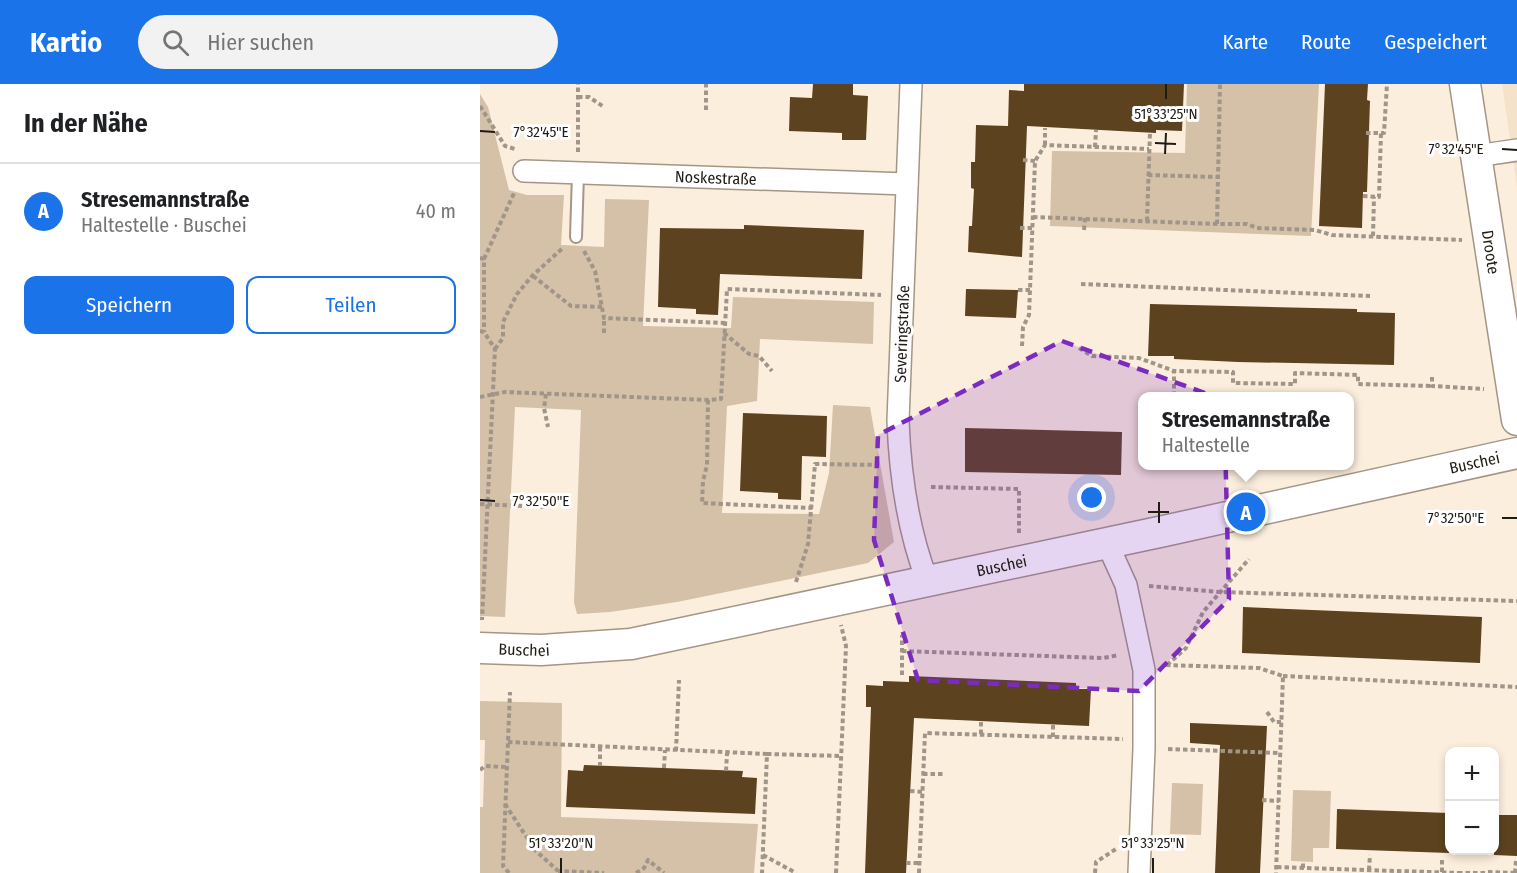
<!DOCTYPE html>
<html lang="de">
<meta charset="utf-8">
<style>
body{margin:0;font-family:"Fira Sans Condensed",sans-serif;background:#f2f2f2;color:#202124}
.controls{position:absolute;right:18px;bottom:18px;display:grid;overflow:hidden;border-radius:12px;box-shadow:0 3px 9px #0003}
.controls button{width:54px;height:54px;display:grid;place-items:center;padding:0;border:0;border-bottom:2px solid #e0e0e0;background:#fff;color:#202124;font:30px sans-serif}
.you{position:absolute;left:612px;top:414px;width:21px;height:21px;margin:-15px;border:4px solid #fff;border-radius:50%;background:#1a73e8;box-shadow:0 0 0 9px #1a73e833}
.badge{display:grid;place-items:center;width:39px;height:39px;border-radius:50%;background:#1a73e8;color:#fff;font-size:20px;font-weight:700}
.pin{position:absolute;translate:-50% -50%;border:3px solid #fff;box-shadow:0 2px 6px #0006}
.popup{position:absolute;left:658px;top:308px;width:216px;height:78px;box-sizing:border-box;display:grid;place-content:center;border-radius:12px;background:#fff;filter:drop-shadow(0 2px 4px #0005);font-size:20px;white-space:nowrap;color:#757577}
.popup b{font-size:22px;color:#202124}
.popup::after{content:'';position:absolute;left:50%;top:100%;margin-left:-12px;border:12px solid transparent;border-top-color:#fff}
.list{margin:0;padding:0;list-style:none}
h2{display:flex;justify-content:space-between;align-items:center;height:78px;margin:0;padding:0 24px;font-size:26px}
h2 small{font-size:20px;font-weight:400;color:#757577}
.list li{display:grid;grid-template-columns:39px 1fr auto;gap:18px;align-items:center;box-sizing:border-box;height:96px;padding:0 24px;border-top:2px solid #e0e0e0}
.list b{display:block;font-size:22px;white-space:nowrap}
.list p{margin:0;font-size:20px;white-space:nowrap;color:#757577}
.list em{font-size:20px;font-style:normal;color:#757577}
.actions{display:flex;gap:12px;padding:18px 24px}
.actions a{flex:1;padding:14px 0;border:2px solid #1a73e8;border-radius:12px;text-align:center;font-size:21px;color:#1a73e8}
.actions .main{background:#1a73e8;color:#fff}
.icon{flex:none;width:33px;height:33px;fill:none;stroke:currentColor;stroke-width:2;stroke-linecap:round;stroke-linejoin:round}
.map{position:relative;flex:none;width:1037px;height:789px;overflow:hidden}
header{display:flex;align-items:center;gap:36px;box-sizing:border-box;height:84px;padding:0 30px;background:#1a73e8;color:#fff}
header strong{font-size:28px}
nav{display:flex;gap:33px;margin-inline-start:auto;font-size:21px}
.search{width:420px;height:54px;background:#f2f2f2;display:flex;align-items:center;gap:15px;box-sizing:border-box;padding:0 21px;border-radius:33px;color:#757577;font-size:22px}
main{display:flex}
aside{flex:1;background:#fff}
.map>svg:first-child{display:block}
</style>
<header>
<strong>Kartio</strong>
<div class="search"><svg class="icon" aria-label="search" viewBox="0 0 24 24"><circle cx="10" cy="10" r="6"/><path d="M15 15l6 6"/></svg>Hier suchen</div>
<nav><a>Karte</a><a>Route</a><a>Gespeichert</a></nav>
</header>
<main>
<aside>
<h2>In der Nähe<small></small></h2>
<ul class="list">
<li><span class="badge">A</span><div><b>Stresemannstraße</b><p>Haltestelle · Buschei</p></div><em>40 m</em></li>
</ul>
<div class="actions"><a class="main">Speichern</a><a>Teilen</a></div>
</aside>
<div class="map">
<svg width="1037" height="789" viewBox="0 0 1037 789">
<rect width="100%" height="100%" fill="#fceedd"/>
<!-- built -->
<path fill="#f5e2cb" d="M1022,0H1037V103Z"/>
<!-- green -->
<g fill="#d5c0a8">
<path d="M707,0H839L831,152L570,142L572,67L705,69Z"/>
<path d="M0,10L8,23L29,106L47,111H84L81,161L124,163L125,115L169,116L163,242L251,244L253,213L394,218L393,260L280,255L277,317L247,322L242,429L339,430L349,389L353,321L390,323L414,458L388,479L197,518L130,528L97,530L94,518L101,326L35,323L25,533L0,532Z"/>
<path d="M0,617L82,619L81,733L278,740L274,789H0V723H3L5,656H0Z"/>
<path d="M692,699L723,700L721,751L690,750Z"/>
<path d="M813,706L851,707L849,764H833V778L811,777Z"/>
</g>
<!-- building -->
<g fill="#5c421f">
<path d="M333,0H373V11L388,12L386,56H362V49L309,47L310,13L332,14Z"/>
<path d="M544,0H704L702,47L676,46V49L547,42L542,173L488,168L489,142H492L494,105L491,104V78H495L496,41L528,42L529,6L544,7Z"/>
<path d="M845,0H888L887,16L890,17L887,108H883L882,144L839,142Z"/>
<path d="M264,141L384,146L382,195L240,190L238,231L216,230V225L178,223L180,144L264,145Z"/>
<path d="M486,205L538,206L536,234L485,232Z"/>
<path d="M670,220L877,225V228L915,229L914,281L758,278L694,275V272H668Z"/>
<path d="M263,329L347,332L346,373L322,372L321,416L298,415V409L260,407Z"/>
<path d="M485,344L642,348L641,391L485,388Z"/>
<path d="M763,523L1002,533L1000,579L762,569Z"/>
<path d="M429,592L596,599V605H611L609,642L434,634L426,789H385L391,623H386V601L403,602V597L429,598Z"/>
<path d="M710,639L787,642L780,789H735L740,661L710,659Z"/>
<path d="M104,681L263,687L262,693L277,694L275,730L86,723L88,686L103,687Z"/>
<path d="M857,725L969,729V769L856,765Z"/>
<path d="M1014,731H1037V772L1014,771Z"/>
</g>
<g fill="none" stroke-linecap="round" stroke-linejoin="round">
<defs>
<path id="lane" d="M96,153L98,90"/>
<g id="street">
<path d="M431,0L418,337C420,390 428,446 447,496"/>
<path d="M996,72L1037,66"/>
<path id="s1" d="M44,87L427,100"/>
<path d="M627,459L646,501L664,586V664L659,789"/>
</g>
<g id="secondary">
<path id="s2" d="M985,0L1037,336"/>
<path id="s3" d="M0,564L61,566L151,560L684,447L1037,369"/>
</g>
</defs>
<!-- lane casing -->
<use href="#lane" stroke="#a39686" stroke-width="14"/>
<!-- street casing -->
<use href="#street" stroke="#a39686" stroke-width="24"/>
<!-- secondary casing -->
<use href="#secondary" stroke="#a39686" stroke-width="33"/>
<!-- path -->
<g stroke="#a09589" stroke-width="4" stroke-dasharray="4.5 3" stroke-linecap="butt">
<path d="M98,13H109L124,23"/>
<path d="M0,22L25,62L35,65"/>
<path d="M226,26V0"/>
<path d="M886,49H904L907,0"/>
<path d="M565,61V44"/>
<path d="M615,63L616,46"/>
<path d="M98,68V0"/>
<path d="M543,76L555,77"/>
<path d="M668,91L738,93"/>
<path d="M883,112L899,113L901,49"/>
<path d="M553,133L737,140H767L777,144L835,146L852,151L982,156"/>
<path d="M667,137L670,48"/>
<path d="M737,140L740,0"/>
<path d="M540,144H552"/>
<path d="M604,146L605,134"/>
<path d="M893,152L894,113"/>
<path d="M104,167L115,187L124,234L245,239"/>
<path d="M0,174L4,175V248"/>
<path d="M4,175L35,107"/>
<path d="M53,192L91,222L122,223"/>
<path d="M601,200L890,212"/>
<path d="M538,206H550"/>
<path d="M0,247L4,248L15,265L2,536"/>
<path d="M124,249V234"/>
<path d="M244,249L269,270L279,272L292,287"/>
<path d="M542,262L543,243L549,231L555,77L565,61L669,65"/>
<path d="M599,264L612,272L659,274L694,287L753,288V299L815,300V289L878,291V300L952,302"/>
<path d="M15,265L23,254V238L37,210L52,192L84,163"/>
<path d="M952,293V302L1004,305"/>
<path d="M66,310L64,324L68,343"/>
<path d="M694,312V287"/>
<path d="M0,313L25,308L228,316L241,315L247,205L401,211"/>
<path d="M228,316L227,381L223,397L222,419L332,424"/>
<path d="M451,403L539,405V450"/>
<path d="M0,420L65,423"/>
<path d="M316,498L328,460L335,380L400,381"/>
<path d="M669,502L740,508L1037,517"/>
<path d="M422,567L623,574L639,571"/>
<path d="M686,581L779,584L803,592L796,789"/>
<path d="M687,581L706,564L723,528L769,475"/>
<path d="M422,591V551"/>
<path d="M803,592L1037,603"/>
<path d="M787,628L794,638H801"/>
<path d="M501,650V637"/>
<path d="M573,653V640"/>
<path d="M28,658L287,670L282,789"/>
<path d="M120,663V682"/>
<path d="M688,665L800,669"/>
<path d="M196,667L199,596"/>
<path d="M287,670L361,672"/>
<path d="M184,684L185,666"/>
<path d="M0,686L5,682L26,683"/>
<path d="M246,687L247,669"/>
<path d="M443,690H463"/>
<path d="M430,707L443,708"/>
<path d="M782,716L799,717"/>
<path d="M25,720L55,766L78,787"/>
<path d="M283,771L316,789"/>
<path d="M426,779H439"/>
<path d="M797,783L978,789"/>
<path d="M823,784V777"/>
<path d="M889,786L890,771"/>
<path d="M78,788V787L124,789"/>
<path d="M962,788V774"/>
<path d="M1008,788L1037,789"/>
<path d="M29,789L23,782L30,608"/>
<path d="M156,789L164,784L168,776L184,789"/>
<path d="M356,789L366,562L361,541"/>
<path d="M439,789L445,649L643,655"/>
<path d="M615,789L616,778L636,765"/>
<path d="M978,789H1009"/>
<path d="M1035,789L1036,776"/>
</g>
<!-- lane -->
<use href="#lane" stroke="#fff" stroke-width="10"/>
<!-- street -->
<use href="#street" stroke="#fff" stroke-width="21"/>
<!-- secondary -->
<use href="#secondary" stroke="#fff" stroke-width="30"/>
</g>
<!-- marked area -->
<path fill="#7b2cbf" fill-opacity="0.2" stroke="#7b2cbf" stroke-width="4.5" stroke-dasharray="12 8" stroke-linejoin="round" d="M582,257L744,316L749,515L659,607L438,596L394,456L398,351Z"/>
<!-- ticks -->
<path fill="none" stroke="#201b15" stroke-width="2" d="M686,15V0M0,47L15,48M675,59L696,60M1022,65L1037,66M685,70L686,49M0,416L15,417M668,428H689M1022,434H1037M679,439V418M81,789V774M673,789V774"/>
<g text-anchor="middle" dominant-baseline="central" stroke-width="6" stroke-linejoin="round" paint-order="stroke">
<!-- street labels -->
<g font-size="16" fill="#201b15" stroke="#fff">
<text stroke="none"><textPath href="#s1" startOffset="192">Noskestraße</textPath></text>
<text stroke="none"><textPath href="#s2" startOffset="170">Droote</textPath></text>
<text transform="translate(422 250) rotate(-88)">Severingstraße</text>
<text stroke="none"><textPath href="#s3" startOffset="1014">Buschei</textPath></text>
<text stroke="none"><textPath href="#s3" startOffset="530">Buschei</textPath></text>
<text stroke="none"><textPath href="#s3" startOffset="44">Buschei</textPath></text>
</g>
</g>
<g font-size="15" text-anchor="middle" fill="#201b15" stroke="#fff" stroke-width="6" stroke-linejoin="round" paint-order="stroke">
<text x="686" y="35">51°33'25"N</text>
<text x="61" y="53">7°32'45"E</text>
<text x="976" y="70">7°32'45"E</text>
<text x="61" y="422">7°32'50"E</text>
<text x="976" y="439">7°32'50"E</text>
<text x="81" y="764">51°33'20"N</text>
<text x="673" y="764">51°33'25"N</text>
</g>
</svg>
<div class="controls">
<button>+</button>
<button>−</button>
</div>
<div class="you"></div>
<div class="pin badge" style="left:766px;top:428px">A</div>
<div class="popup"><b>Stresemannstraße</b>Haltestelle</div>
</div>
</main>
